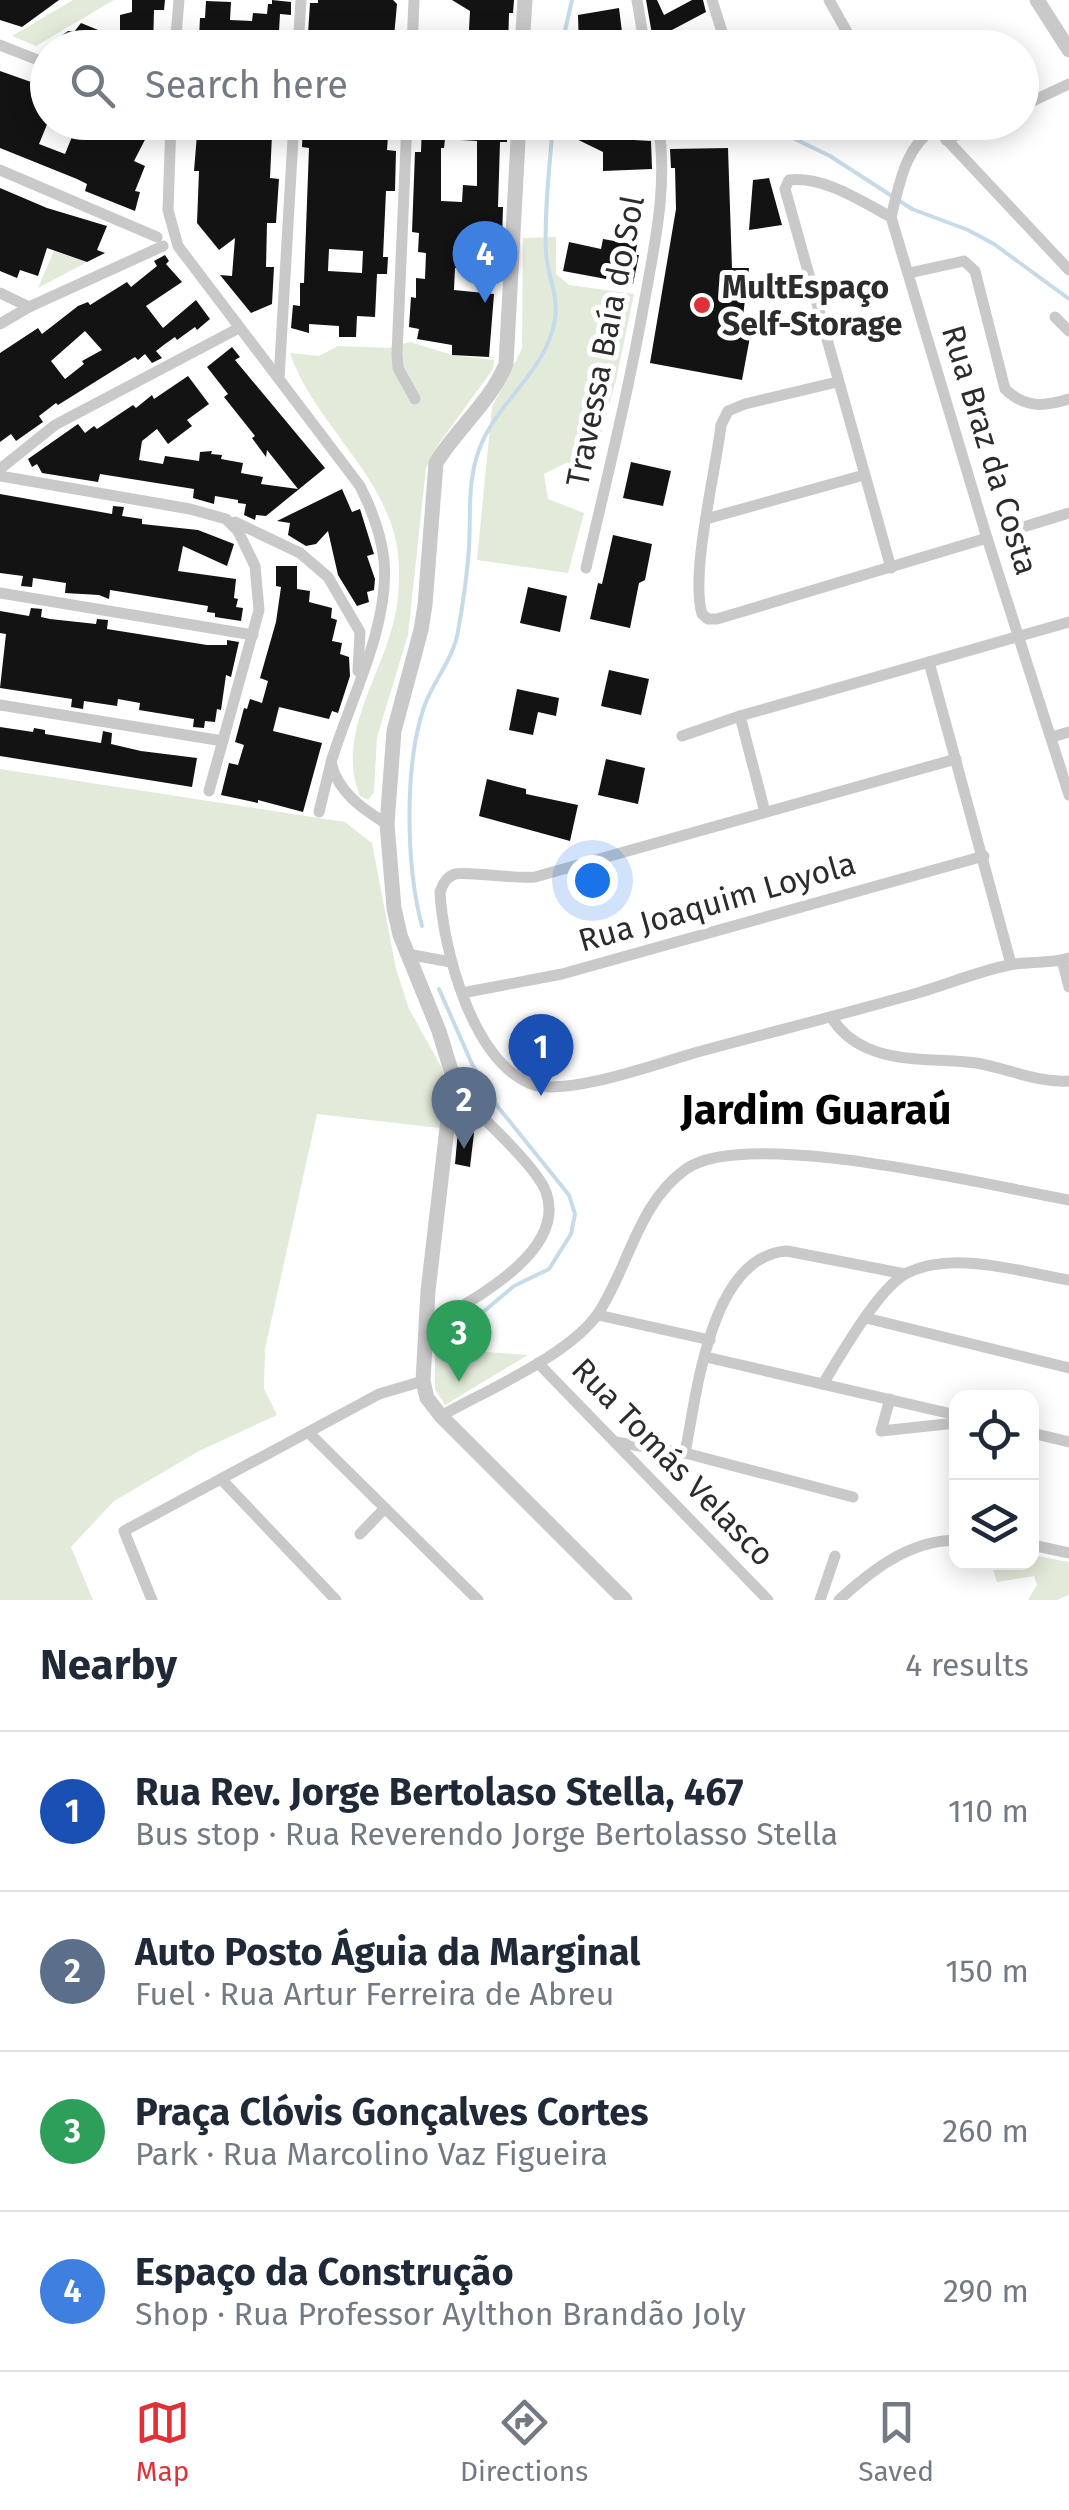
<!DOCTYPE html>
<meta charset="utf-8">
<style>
body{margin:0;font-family:"Fira Sans",sans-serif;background:#f2f2f3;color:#1f2937}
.controls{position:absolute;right:30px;bottom:30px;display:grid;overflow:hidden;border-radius:20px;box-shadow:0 5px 25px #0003}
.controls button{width:90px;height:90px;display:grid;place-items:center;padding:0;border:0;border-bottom:2px solid #e0e1e3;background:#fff;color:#1f2937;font:50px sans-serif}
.you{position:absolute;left:592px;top:880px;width:35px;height:35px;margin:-25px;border:8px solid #fff;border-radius:50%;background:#1a73e8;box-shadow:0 0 0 15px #1a73e833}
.badge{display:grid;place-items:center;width:65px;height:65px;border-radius:50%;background:#e13138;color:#fff;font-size:32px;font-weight:700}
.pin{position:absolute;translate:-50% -82px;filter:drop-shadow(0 2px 5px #0008)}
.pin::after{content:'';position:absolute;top:52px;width:35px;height:30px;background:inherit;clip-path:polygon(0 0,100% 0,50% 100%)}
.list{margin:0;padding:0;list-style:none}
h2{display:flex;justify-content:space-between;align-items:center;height:130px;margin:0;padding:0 40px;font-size:42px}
h2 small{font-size:32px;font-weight:400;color:#747a83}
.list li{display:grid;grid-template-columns:65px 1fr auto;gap:30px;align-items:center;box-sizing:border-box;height:160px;padding:0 40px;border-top:2px solid #e0e1e3}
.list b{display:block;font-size:38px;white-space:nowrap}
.list p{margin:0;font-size:32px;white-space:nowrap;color:#747a83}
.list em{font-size:32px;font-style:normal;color:#747a83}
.icon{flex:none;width:55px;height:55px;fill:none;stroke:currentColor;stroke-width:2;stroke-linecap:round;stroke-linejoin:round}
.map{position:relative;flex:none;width:1069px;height:1600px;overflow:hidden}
.search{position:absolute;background:#fff;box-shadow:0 5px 25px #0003;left:30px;right:30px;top:30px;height:110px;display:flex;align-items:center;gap:25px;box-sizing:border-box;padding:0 35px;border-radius:55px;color:#747a83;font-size:38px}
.sheet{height:770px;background:#fff}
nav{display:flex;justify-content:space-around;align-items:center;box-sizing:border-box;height:140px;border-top:2px solid #e0e1e3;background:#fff;font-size:28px;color:#747a83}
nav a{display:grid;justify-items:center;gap:5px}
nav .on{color:#e13138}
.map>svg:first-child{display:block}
</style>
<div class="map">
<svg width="1069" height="1600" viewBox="0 0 1069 1600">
<rect width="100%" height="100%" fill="#fff"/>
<!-- green -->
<g fill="#e2eada">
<path d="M73,0H114L36,46L12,36Z"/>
<path d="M556,237V274L569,285L634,294L616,380L591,469L566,463L544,474L548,499L584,513L568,573L477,560L492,407L522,349L523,238Z"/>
<path d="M54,251L87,262L38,288Z"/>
<path d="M410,342L452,355L494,360L493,369L440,442L426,468L408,635L377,737L374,792L368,800L360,796C336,740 378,680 392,628C397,610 399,593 399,575C402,484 317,432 290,353L319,356L338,346L389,348Z"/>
<path d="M0,769L345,822L372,843L396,969L409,1009L442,1068L447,1095L440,1128L317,1114L265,1349L264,1389L277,1415L199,1451L114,1501L71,1547L93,1600H0Z"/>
<path d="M435,1348L528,1355L445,1405L435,1389Z"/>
<path d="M1032,1555L1069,1562V1595L1057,1600H1028L1037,1585L1034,1576L997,1582L991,1563L1032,1562Z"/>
</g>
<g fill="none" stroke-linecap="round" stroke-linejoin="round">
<!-- stream -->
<g stroke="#c6dbea" stroke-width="4">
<path d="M561,48L572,0"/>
<path d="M589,122L639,126L655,122"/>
<path d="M760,122L830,156L912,209L968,230L994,244L1069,299"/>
<path d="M422,926C406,866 404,766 424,707C433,681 454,658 458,631C463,604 467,575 469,548C471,515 467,482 479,450C495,403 547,372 555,319C559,296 547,275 546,252C544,210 550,165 553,122"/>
<path d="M439,989L472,1064L498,1107L569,1195L575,1214L571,1234L549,1269L514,1286L482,1313L454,1352"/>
</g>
</g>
<!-- building -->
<g fill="#131313" fill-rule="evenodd">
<path d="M0,0H59L22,27L0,20Z"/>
<path d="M132,0H165L164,10H154L153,48H66L53,42L68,31L74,32L81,23L120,39V15L132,12Z"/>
<path d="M272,0L291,2V15L280,14L278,48H202L203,40L199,39L200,18H205L206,1L231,2L230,20L252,21L253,13L267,14L268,4H272Z"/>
<path d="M318,0H393L397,4L393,48H316L317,35L308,34L310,3H318Z"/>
<path d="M452,0H514L513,13H509L508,48H468L470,11Z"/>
<path d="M646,0H657L664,15L692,0H703L706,12L653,40Z"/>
<path d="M619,8L624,48H579L578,15Z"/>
<path d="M0,71L48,88V122L39,144L65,154L78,122H147L145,128L150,130L134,161L145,166L135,191L140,192L135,211L85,191L87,184L77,179L0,148Z"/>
<path d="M198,122L284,124V134H272L270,178L279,179L276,223H267L266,267H274L272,304L251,313L220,275L232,276L235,238L219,250L197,223L199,171H194Z"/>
<path d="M311,122H389L387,150L396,151L395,191H386L383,257H388L387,274H377L375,317L357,316L356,337H339V326L309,324V333L291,328L293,305L300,306V283H304L309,148L302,147L303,125L311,126ZM329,249L363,251L362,273L328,271Z"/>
<path d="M422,122H441L445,129L471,130V122L502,123V132H507V142H500L498,207H503L502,238H496L494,270L455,268L454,290L494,294L489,357L452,355V345L417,339L419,329L409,327L411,297L416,298V278L425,279L426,253L418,252L419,233L412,232L415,152H421ZM445,139L477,141V186L463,185L462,202L441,201V148H444Z"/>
<path d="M556,122L600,138L651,141L652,169L603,171V152L554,128Z"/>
<path d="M728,148L732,268H749L742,324L752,326L742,380L650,363L676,209L675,168H671L670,149Z"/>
<path d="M769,178L782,225L749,230L753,180Z"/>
<path d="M0,188L47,208L107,226L97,250L105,253L87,262L47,248L38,276L20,270L17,278L0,271Z"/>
<path d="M603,239L637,245L635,255H639L633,284L563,271L569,242L601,249Z"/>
<path d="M165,255L169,261L166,264L182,282L146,306L163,328L196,300L210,319L197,330L195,327L177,340L175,337L165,344L156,351L162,358L152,363L145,354L138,360L135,357L58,405L56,403L39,416L43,422L16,441L11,434L0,442V353L38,328L42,334L78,306L88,302L90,305L127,282L131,287L157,266L154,261ZM85,331L102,350L82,361L84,364L65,379L51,361Z"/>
<path d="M232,347L240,357L235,360L325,468L266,516L256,515L255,520L244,515L246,504L238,503V500L215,496L214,504L193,498L194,489L100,474L98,482L42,473L37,464L32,467L28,459L78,424L85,433L94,426L97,429L133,405L136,408L152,395L154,399L188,376L209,404L187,420L192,426L168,444L157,429L142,441L139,460L163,464L165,456L199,461L200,452L212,451L211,454L222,455L221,459L243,463L241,473L263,477L261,484L298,489L267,450L266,457L252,438L255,436L224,397L228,394L207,367Z"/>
<path d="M631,462L671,471L663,506L623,498Z"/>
<path d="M342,489L352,512L360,509L374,554L367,556L375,579L374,590L367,592L369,602L357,606L338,575L328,531L316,544L306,546L288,535L290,523L277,521Z"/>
<path d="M0,494L112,514L113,506L124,507L122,516L142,519V524L198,530L234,544L227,566L183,546L178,571L236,579L234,598L238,599L236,607L243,608L241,621L215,617V613L207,612L208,606L135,594L110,590L109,599L99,595L65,593L66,583L33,578L32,587L21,586L23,576L0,573Z"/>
<path d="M613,535L652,544L645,580L639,583L630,628L590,619L598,583L602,584Z"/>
<path d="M276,566H297V589L310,591L309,602L332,608L331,618L337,620L332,641L342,643L340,654L349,657L350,676L338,713L332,711L329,719L279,707L273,731L322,743L303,812L258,800V803L221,795L229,763L238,765L244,745L235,742L244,708L247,709L250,699L262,703L268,681L260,678L276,622L281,587L276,586Z"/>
<path d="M528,587L567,596L560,632L520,623Z"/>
<path d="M31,608L42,609L41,617L50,619L96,624L97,619L108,620L107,629L207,645H227V640L239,642L231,677L226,675L221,710L217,709L215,722L205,721L204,728L193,727L194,719L139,710L140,703L118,699L117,706L84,701L83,709L71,707L72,699L0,688L6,634L0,633V611L29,616Z"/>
<path d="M609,670L649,679L641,715L601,706Z"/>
<path d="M517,689L559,698L556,716L538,712L533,735L509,730Z"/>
<path d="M0,727L33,732L34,728L45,730V734L101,743L103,731L112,733L111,744L141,751L197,758L192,787L0,756Z"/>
<path d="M606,759L645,768L638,804L598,795Z"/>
<path d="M487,779L526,789V794L578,805L570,841L479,816Z"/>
<path d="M458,1131L474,1133L470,1167L455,1164Z"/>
</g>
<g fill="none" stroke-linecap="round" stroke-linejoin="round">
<!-- minor -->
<g stroke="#c9c9c9" stroke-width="11">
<path d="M637,0L645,48"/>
<path d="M712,0L723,35L731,48"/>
<path d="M829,0L856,48"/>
<path d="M0,45L48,64"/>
<path d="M175,48L179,0"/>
<path d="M298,48L301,0"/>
<path d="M412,48L414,0"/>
<path d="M1022,106L1069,84"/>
<path d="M171,122L168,210L178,246L360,486C372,510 381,533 384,560C390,626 350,700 331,762C337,792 364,810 387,824"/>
<path d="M407,122L397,354L398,368L415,399"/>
<path d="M893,122L923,136"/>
<path d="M932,124L1069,270"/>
<path d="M935,127C904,149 900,183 891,217L987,538L1069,795"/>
<path d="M946,140L985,122"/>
<path d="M0,170L157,237"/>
<path d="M909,273L964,261L975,271L1005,389C1025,408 1043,407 1069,399"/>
<path d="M0,293L29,307"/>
<path d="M1055,317L1069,331"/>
<path d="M0,324L29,307L163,246"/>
<path d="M279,379L294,122"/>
<path d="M837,382L745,404L728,411L721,425C716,471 690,573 702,614L708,619H717L987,538"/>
<path d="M0,469L55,425L239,328"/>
<path d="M0,476L190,509L226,519L238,531L255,566L259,610L209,791"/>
<path d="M706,519L864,475"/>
<path d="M235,522L300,553L328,577L360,632L358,671"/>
<path d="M1020,528L1069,513"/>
<path d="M586,568C607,478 629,389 645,298C656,238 668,183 658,122"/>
<path d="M891,568L785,189L789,180C824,176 861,201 891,217"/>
<path d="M0,593L253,635"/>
<path d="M929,662L1011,964"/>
<path d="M0,705L223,741"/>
<path d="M740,716L765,812"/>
<path d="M682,736L740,716L1069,622"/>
<path d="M1052,737L1069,732"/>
<path d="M956,759L535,877C515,879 465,871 455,874C446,877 443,884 440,892C443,949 472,1060 531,1084C564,1097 657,1064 694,1053C764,1034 836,1016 907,996C941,987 975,972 1009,965C1028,961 1049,964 1069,958"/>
<path d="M319,812L331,763"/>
<path d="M407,954L451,962"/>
<path d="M1062,960L1069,987"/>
<path d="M462,993L562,974L984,856"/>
<path d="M831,1017C840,1031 851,1041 867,1048C900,1063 940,1058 976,1063C1007,1068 1037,1083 1069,1081"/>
<path d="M598,1315L710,1340"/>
<path d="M866,1318L1069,1368"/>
<path d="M426,1327C468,1302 568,1253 546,1192C536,1165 475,1111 453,1088"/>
<path d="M706,1357L956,1415"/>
<path d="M538,1363L768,1600"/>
<path d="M823,1384C840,1356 879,1287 907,1273C954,1250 1021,1272 1069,1280"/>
<path d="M890,1399L881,1431L956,1423"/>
<path d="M441,1416C485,1391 572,1354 599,1312C629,1266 638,1203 686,1169C747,1126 991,1186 1069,1200"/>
<path d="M309,1433L478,1600"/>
<path d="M1032,1433L1069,1442"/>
<path d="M615,1442L685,1453L853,1497"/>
<path d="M685,1453C697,1393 710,1256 787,1251L905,1274"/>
<path d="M221,1479L336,1600"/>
<path d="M360,1534L385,1508"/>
<path d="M1032,1545L1069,1553"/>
<path d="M152,1600L124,1531L379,1394L423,1381"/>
<path d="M820,1600L835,1556"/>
<path d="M839,1600C873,1569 909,1541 956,1540"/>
</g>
<!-- tertiary -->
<g stroke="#c9c9c9" stroke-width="15">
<path d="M1037,0L1069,50"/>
<path d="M522,48L525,0"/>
<path d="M519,122L506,364C490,403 457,428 436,463L425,605L421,630L394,731L387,824L394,908L400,935L439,1031L453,1077L428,1291L423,1381L427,1398L441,1416L625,1600"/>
</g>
</g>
<!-- markers -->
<circle fill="#e13138" stroke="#fff" stroke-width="4" cx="702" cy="305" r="10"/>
<g text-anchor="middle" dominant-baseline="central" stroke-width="10" stroke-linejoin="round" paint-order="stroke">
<!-- poi labels -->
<g font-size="32" font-weight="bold" fill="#2c2c2c" stroke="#fff" text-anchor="start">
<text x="722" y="287">MultEspaço<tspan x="722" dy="37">Self-Storage</tspan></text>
</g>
<!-- street labels -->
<g font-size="32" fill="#2c2c2c" stroke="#fff">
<text transform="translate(605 341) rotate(-79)">Travessa Baía do Sol</text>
<text transform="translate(990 450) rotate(73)">Rua Braz da Costa</text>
<text transform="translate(717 902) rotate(-16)">Rua Joaquim Loyola</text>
<text transform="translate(673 1462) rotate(46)">Rua Tomás Velasco</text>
</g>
<!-- district labels -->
<g font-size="42" font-weight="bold" fill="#000" stroke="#fff">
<text x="816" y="1110">Jardim Guaraú</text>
</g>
</g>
</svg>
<div class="controls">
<button><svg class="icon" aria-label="locate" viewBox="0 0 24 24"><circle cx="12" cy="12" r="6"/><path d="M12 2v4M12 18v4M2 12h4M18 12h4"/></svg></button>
<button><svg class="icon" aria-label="layers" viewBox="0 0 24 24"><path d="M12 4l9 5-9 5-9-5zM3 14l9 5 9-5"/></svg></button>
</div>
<div class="you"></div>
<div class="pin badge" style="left:541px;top:1096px;background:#1a4fb4">1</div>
<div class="pin badge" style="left:464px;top:1149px;background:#5c6f8a">2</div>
<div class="pin badge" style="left:459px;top:1382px;background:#2e9e5b">3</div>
<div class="pin badge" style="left:485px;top:303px;background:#3f7fe0">4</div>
<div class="search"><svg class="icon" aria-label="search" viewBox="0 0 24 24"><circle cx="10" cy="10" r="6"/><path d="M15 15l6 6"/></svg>Search here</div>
</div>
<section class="sheet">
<h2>Nearby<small>4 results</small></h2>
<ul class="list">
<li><span class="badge" style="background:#1a4fb4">1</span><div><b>Rua Rev. Jorge Bertolaso Stella, 467</b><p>Bus stop · Rua Reverendo Jorge Bertolasso Stella</p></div><em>110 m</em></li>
<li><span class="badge" style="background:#5c6f8a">2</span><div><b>Auto Posto Águia da Marginal</b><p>Fuel · Rua Artur Ferreira de Abreu</p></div><em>150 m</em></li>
<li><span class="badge" style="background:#2e9e5b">3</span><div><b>Praça Clóvis Gonçalves Cortes</b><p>Park · Rua Marcolino Vaz Figueira</p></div><em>260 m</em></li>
<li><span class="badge" style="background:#3f7fe0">4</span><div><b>Espaço da Construção</b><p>Shop · Rua Professor Aylthon Brandão Joly</p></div><em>290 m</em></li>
</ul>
</section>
<nav>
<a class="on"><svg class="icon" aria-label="map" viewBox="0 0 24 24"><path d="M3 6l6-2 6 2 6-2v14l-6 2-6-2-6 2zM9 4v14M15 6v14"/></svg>Map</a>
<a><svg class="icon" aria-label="directions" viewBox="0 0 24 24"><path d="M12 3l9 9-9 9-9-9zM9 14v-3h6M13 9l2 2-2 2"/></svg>Directions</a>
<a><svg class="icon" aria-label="saved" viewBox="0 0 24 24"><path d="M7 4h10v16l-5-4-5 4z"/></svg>Saved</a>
</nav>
